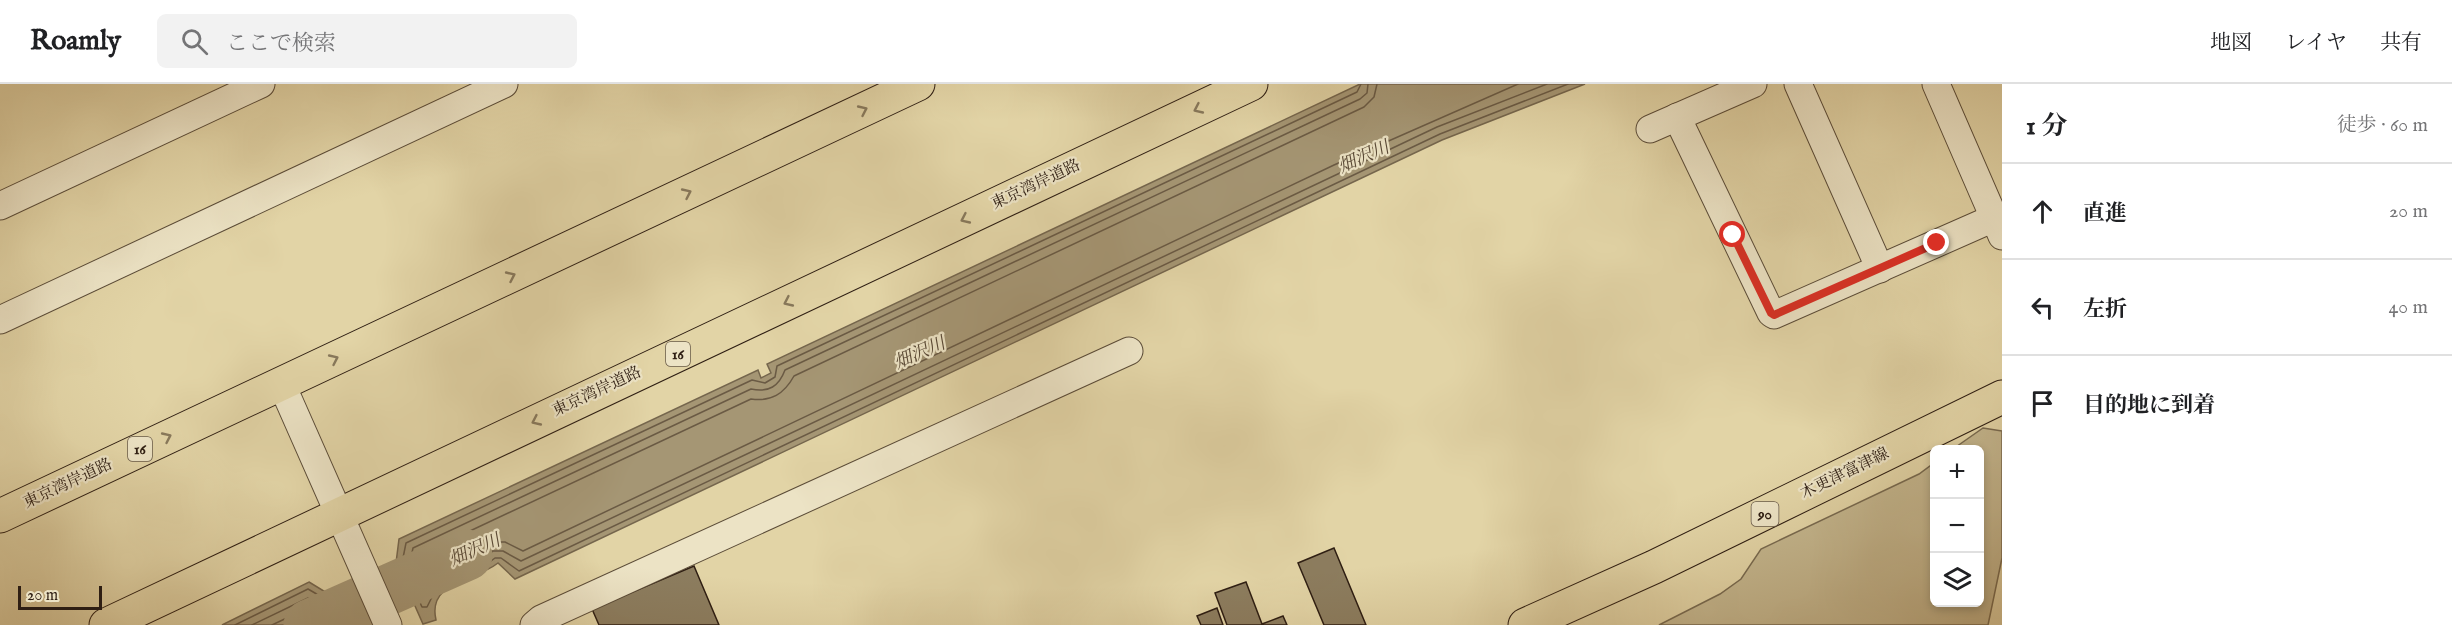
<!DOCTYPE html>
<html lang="ja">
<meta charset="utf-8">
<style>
body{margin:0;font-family:"IM FELL English","Noto Serif JP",serif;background:#f2f2f2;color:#202124}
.controls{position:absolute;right:18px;bottom:18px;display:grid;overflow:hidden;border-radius:9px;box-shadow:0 3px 9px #0003}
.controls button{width:54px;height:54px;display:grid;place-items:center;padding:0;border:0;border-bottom:2px solid #e0e0e0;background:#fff;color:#202124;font:30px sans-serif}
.scale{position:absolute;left:18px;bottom:15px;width:84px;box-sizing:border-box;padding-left:6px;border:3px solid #2e1e13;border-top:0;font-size:16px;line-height:21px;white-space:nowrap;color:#2e1e13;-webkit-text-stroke:4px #ece3c5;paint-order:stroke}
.stop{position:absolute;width:18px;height:18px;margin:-14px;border:4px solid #d93025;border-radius:50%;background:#fff}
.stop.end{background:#d93025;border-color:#fff;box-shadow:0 2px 6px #0008}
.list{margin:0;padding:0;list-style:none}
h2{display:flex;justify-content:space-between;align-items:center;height:78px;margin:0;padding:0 24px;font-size:26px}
h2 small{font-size:20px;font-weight:400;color:#757577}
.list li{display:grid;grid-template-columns:39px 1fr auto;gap:18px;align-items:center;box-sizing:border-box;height:96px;padding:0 24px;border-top:2px solid #e0e0e0}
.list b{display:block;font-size:22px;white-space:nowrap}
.list em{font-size:20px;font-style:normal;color:#757577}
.icon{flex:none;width:33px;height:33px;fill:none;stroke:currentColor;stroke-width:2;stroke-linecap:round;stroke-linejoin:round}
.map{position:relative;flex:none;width:2002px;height:541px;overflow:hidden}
header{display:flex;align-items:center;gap:36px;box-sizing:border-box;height:84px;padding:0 30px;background:#fff;border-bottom:2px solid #e0e0e0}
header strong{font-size:28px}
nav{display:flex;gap:33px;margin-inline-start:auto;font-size:21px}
.search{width:420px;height:54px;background:#f2f2f2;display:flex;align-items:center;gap:15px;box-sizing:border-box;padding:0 21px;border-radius:9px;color:#757577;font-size:22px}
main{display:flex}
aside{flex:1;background:#fff}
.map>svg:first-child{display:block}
</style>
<header>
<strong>Roamly</strong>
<div class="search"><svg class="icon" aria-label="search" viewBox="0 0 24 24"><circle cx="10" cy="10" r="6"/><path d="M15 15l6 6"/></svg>ここで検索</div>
<nav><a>地図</a><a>レイヤ</a><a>共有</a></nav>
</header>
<main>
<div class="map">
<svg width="2002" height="541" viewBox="0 0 2002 541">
<rect width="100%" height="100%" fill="#e2d4a6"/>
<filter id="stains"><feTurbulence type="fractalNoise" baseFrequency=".00333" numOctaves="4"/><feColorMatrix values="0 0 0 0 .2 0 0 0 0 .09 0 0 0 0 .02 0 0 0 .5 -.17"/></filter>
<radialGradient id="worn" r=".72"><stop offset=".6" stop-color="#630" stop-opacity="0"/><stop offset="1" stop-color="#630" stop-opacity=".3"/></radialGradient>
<!-- green -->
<path fill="#c3b58d" stroke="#786a50" stroke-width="1.5" d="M1983,344L2002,347V474L1988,541H1659L1720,510L1741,495L1761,465L1919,390L1934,379V518H1980V366L1953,365Z"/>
<!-- water -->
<g fill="#a59674" stroke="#75664d" stroke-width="1.5">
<path d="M1360,0H1585L1442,56L515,495L498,479C474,498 427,497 436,536L423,540L396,479L399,455L758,286L761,294L771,289L767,280Z"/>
<path d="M309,498L332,512L346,541H222Z"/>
</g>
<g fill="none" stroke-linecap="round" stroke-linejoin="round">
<!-- shore -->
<g stroke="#6a5a44" stroke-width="1.5">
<path d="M1361,0L1357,8L777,282L775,293L765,299L752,296L406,459L402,479L422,523H427L436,505L449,495L483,483L495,474H501L519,487L1440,50L1568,0"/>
<path d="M1368,0L1367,9L1360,15L785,286C779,302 769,309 751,305L413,464L410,478L421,504L426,505L445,489L479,476L493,467H503L521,477L1437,43L1547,0"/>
<path d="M1377,0L1374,13L1364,23L794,292C784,310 771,318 751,315L421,470L419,476L424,488L428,490L442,480L475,468L492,458H505L523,467L1334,81L1518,0"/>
<path d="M235,541L308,505L327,516L339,541"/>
<path d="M252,541L308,514L321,521L331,541"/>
<path d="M272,541L308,524L314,528L321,541"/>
</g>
<!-- river -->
<path stroke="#a59674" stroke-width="51" d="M309,541L467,471"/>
</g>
<!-- building -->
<g fill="#8c7d5f" stroke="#2e1e13" stroke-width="1.5">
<path d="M1334,464L1366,541H1324L1298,479Z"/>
<path d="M694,482L719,541H599L592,525Z"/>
<path d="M1246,498L1262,540L1283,532L1287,541H1227L1215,509Z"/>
<path d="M1217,524L1223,541H1201L1197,532Z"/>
</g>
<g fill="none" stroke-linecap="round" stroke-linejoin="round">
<defs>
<g id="minor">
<path d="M1798,0L1880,185"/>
<path d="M1936,0L2002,152"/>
<path d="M1677,33L1771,229L1774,231L1994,134"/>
<path d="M1650,45L1753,0"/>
<path d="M0,122L261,0"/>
<path d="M0,236L504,0"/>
<path d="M282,301L388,541"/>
<path d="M534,541L541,535L1129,267"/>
</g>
<path id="major" d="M1525,541L1654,483L2002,313"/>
<g id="highway">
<path d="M0,432L918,0"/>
<path d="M106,541L1251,0"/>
</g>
</defs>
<!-- minor casing -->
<use href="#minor" stroke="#5b4c38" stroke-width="29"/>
<!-- major casing -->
<use href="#major" stroke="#2e1e13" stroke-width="35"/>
<!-- highway casing -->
<use href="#highway" stroke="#2e1e13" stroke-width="35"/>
<!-- minor -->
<use href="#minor" stroke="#ece3c5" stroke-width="27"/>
<!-- major -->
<use href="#major" stroke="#e2d4a6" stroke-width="33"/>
<!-- highway -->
<use href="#highway" stroke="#e2d4a6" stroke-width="33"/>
</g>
<!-- one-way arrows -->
<defs><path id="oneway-chevron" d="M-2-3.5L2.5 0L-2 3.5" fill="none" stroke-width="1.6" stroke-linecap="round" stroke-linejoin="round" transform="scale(1.5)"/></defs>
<g stroke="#88795c">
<use href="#oneway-chevron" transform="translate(1198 25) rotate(155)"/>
<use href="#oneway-chevron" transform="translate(863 26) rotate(-25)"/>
<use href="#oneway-chevron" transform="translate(687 109) rotate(-25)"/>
<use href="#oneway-chevron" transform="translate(965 135) rotate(155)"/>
<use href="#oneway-chevron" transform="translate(511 192) rotate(-25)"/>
<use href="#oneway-chevron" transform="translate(788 218) rotate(155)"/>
<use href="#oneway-chevron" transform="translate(334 275) rotate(-25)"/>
<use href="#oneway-chevron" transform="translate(536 337) rotate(155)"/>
<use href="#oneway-chevron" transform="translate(167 353) rotate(-25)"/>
</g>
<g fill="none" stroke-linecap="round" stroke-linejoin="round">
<!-- route -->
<path stroke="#d93025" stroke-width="8" d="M1733,151L1771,229L1774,231L1937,159"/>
</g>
<g text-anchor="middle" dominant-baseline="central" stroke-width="4.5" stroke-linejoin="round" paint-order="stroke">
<!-- shield labels -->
<g fill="#ece3c5" stroke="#675948" stroke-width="1.5">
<rect x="666" y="258" width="24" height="24" rx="4.5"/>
<rect x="128" y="353" width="24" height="24" rx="4.5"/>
<rect x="1751.5" y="418" width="27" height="24" rx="4.5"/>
</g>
<g font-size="15" font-weight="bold" fill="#2e1e13">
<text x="678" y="270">16</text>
<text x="140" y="365">16</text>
<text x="1765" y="430">90</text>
</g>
<!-- street labels -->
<g font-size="16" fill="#2e1e13" stroke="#ece3c5">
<text transform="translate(1036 101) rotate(-25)">東京湾岸道路</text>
<text transform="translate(597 308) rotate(-25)">東京湾岸道路</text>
<text transform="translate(1845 390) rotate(-26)">木更津富津線</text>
<text transform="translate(68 400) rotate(-25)">東京湾岸道路</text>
</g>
<!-- water labels -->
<g font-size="18" font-style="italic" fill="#584835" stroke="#ece3c5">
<text transform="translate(1364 74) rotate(-24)">畑沢川</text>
<text transform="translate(920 270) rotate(-24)">畑沢川</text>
<text transform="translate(475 467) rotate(-24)">畑沢川</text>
</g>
</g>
<rect width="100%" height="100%" filter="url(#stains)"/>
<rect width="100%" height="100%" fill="url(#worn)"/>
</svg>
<div class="controls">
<button>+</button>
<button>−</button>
<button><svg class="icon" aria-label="layers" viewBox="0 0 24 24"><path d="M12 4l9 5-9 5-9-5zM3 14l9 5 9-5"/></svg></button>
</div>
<div class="scale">20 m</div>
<div class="stop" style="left:1733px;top:151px"></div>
<div class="stop end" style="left:1937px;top:159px"></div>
</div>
<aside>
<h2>1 分<small>徒歩 · 60 m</small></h2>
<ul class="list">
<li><svg class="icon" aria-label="ahead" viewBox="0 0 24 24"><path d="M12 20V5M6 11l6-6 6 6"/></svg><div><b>直進</b></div><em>20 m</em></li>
<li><svg class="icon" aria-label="left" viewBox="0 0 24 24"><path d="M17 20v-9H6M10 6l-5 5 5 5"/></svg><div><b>左折</b></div><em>40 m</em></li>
<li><svg class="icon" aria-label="arrive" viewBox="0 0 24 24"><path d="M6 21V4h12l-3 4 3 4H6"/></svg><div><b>目的地に到着</b></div></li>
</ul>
</aside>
</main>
